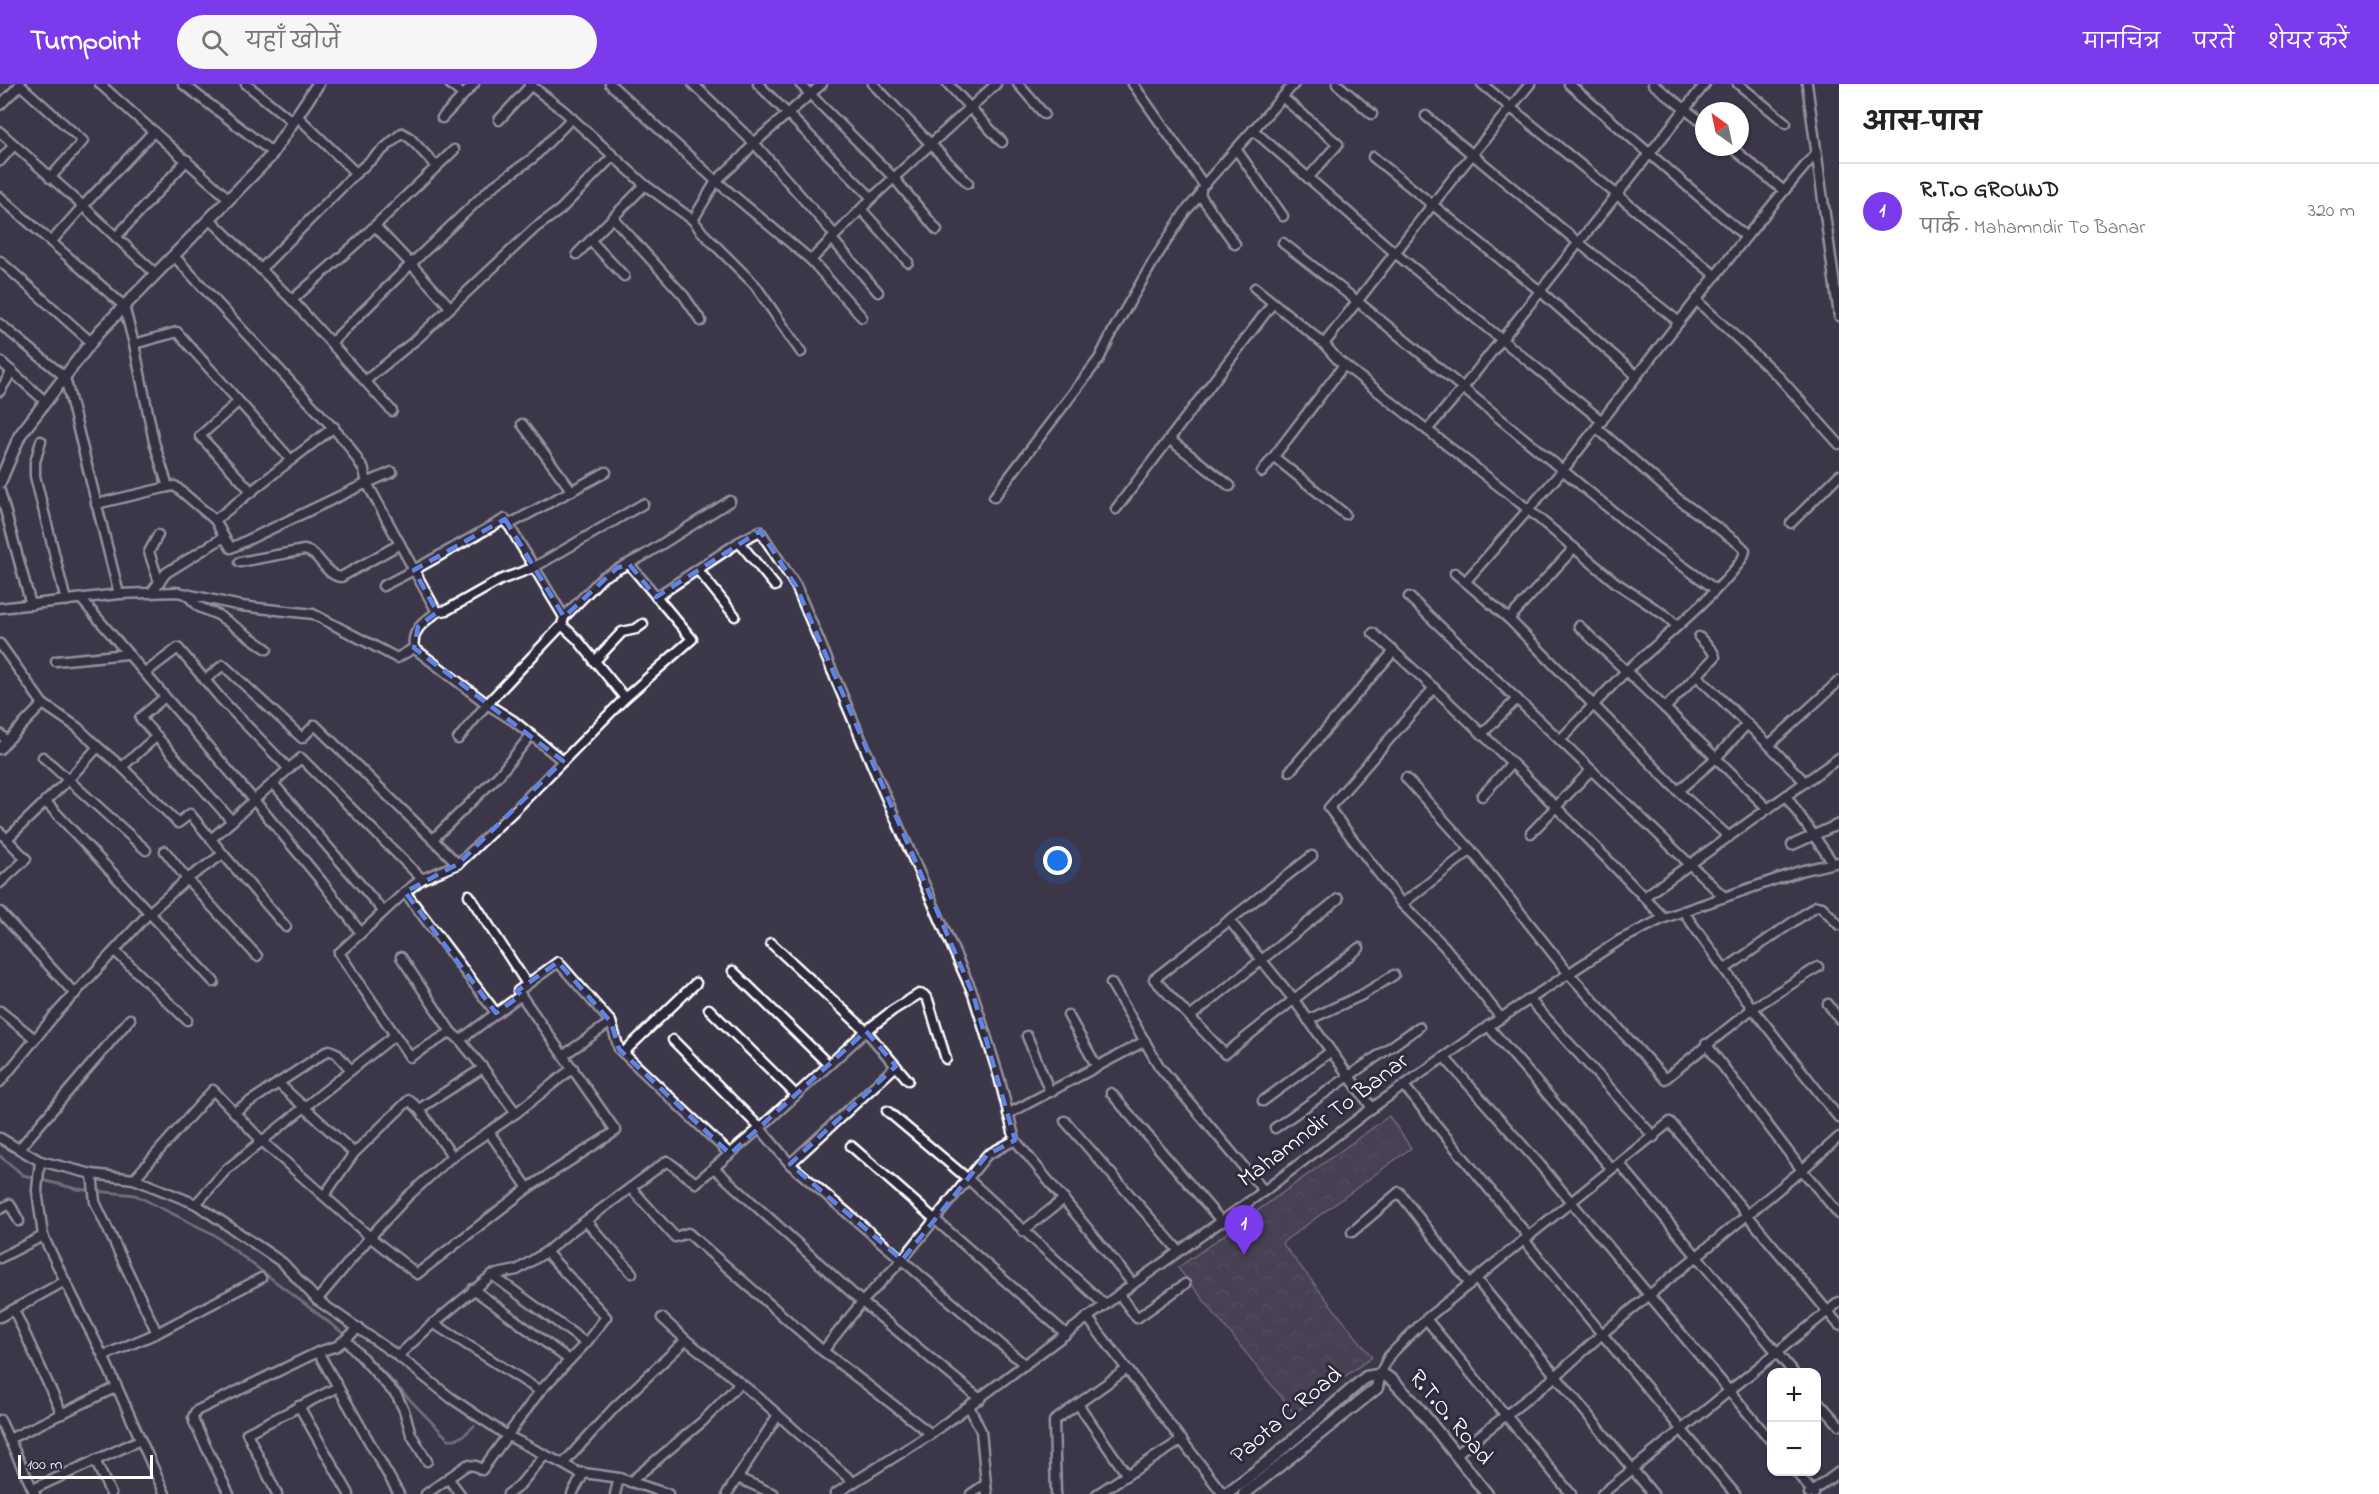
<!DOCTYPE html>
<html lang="hi">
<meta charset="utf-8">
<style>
body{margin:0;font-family:"Indie Flower","Playpen Sans Deva",sans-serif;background:#f6f6f6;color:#222}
.controls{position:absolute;right:18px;bottom:18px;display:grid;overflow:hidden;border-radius:12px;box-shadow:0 2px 4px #0004}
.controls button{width:54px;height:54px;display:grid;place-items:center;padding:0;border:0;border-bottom:2px solid #e0e0e0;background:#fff;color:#222;font:30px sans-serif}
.compass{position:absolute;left:1695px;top:18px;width:54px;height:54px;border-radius:50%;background:#fff;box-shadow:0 2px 4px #0004;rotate:327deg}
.scale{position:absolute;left:18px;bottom:15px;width:135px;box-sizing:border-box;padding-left:6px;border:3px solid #fff;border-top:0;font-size:16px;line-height:21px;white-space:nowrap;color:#fff;-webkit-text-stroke:4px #2f2a3d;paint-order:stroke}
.you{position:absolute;left:1058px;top:777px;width:21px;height:21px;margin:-15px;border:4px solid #fff;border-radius:50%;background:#1a73e8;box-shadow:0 0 0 9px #1a73e833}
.badge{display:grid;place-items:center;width:39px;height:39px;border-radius:50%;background:#7c3aed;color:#fff;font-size:20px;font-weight:700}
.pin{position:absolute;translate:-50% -50px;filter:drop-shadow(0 2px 3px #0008)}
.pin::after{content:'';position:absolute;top:32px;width:21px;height:18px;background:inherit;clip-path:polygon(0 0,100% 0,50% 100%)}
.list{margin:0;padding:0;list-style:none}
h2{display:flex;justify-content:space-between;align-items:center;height:78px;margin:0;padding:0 24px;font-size:26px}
h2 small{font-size:20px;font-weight:400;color:#767676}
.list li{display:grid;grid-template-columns:39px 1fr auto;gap:18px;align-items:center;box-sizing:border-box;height:96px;padding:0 24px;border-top:2px solid #e0e0e0}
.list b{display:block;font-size:22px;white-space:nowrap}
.list p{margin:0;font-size:20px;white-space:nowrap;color:#767676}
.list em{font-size:20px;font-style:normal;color:#767676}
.icon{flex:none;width:33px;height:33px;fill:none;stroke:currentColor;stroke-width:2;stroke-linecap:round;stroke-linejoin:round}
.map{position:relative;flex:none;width:1839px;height:1410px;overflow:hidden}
header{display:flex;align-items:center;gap:36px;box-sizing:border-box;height:84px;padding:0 30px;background:#7c3aed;color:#fff}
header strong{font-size:28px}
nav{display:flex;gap:33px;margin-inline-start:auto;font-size:21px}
.search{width:420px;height:54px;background:#f6f6f6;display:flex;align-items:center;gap:15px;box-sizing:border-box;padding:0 21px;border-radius:33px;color:#767676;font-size:22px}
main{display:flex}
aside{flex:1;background:#fff}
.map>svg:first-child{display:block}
</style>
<header>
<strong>Turnpoint</strong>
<div class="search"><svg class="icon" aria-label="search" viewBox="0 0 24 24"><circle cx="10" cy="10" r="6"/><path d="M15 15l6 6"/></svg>यहाँ खोजें</div>
<nav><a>मानचित्र</a><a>परतें</a><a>शेयर करें</a></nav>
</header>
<main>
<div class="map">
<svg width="1839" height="1410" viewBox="0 0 1839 1410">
<defs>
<pattern id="park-crowns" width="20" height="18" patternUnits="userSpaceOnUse" patternTransform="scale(1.5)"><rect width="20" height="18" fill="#555060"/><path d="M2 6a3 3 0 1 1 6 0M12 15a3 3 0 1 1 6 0" fill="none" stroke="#6e6a78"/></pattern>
</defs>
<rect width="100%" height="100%" fill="#3c3749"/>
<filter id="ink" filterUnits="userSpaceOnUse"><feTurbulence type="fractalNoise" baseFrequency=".0167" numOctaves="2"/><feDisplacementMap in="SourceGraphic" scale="12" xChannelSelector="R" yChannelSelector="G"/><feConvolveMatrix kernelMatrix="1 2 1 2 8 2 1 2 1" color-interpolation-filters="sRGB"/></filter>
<g filter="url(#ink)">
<!-- park -->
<path fill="url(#park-crowns)" stroke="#aaa8b0" stroke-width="1.5" d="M1389,1032L1411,1064L1282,1159L1372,1273L1294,1329L1178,1184Z"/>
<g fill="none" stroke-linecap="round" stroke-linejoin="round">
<!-- stream -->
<path stroke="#afadb4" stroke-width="3" d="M0,1072L23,1091L77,1105L135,1111L213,1150L352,1256L448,1355C460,1357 465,1350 474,1342"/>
<defs>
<g id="minor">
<path d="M19,0L83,57L50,94"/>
<path d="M100,0L229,115"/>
<path d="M183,0L273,69"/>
<path d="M246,0L293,38"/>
<path d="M450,0L463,11"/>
<path d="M529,0L564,27L645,101L693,136L716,97L811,176L872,114L996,0"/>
<path d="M610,0L716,97L742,73L754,59L822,0"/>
<path d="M693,0L754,59L835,151"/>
<path d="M758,0L872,114"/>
<path d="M800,0L894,94L937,146"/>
<path d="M873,0L968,99"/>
<path d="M948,0L1002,58"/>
<path d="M1018,0L1044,30"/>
<path d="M1133,0L1204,101L1294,0"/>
<path d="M1337,0L1372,30"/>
<path d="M1482,0L1716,192"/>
<path d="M1530,0L1454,93L1324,260L1338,276L1519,418L1615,498L1666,532L1677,542"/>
<path d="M1569,0L1746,153L1784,107L1731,63"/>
<path d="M1653,0L1704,40"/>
<path d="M1738,0L1786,39"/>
<path d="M1807,0L1839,232"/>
<path d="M1283,14L1338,60L1308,94"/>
<path d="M0,21L20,1"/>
<path d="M1426,32L1579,159L1679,238L1563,386L1465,498"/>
<path d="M442,34L474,0"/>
<path d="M499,36L532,0"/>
<path d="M1253,46L1395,169L1602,337"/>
<path d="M0,48L83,122L51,158"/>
<path d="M1236,65L1283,132"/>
<path d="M1373,73L1540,207L1637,292"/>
<path d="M0,77L14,61"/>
<path d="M356,89L402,49L410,54L437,83"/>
<path d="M1201,107L1200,111L1235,160"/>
<path d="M1784,107L1816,69"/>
<path d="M0,113L124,222L134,260L177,248L291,376L334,343"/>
<path d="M861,125L908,178"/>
<path d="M210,135L292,216L365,297L418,254L535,144L560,126L613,72"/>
<path d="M614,135L684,212L701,237"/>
<path d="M693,136L702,148L755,201L801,268"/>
<path d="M375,142L411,180L492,103L533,74L572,34"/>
<path d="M116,153L83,122L154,47"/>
<path d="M832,155L878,208"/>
<path d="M591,157L624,192"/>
<path d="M1283,159L1357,217L1656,463L1715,505"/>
<path d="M577,170L645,101"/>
<path d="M174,172L347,359L364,386L367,399L392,388"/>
<path d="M811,176L862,233"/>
<path d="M0,177L91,258"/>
<path d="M261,185L356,89L297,32"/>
<path d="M156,190L116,153L187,76"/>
<path d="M1255,204L1324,260"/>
<path d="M292,216L358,158L454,66"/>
<path d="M1696,216L1779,293L1839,360"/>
<path d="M1679,238L1746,153"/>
<path d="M0,240L65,293L119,510"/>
<path d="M331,259L411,180L450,223"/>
<path d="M0,277L46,318"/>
<path d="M365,297L392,327"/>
<path d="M0,307L12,287"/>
<path d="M238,318L200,352L252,408"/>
<path d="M522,340L572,407"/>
<path d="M1597,344L1678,415L1738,459L1745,466C1746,486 1646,570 1626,587L1665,624L1715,573L1713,568L1699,553"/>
<path d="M1427,346L1463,304L1705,0"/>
<path d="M1169,355L1230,402"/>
<path d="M41,357L35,378V392L66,517"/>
<path d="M1274,373L1345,430"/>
<path d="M1262,388L1344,281"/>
<path d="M168,403L175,402L215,436L224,453"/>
<path d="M0,407L31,521"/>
<path d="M994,413L1099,275L1114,245L1153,178L1185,128L1200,111"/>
<path d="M96,420L168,403L154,358L134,260"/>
<path d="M1116,425L1273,219"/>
<path d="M215,436L291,376"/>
<path d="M1791,439L1839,391"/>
<path d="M508,441L606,388"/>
<path d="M158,451L149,468L159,498"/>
<path d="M739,458L760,447L796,502L884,709L973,910L999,993L1015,1056"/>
<path d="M240,478L304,466C320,468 325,492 341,493L400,460"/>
<path d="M698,486L735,532"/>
<path d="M1455,489L1509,535L1678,707L1729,753"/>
<path d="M383,502L414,486L437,528C424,538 411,546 414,564"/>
<path d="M186,510L199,523L218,531L267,565"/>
<path d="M656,513L739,458L775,502"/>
<path d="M1409,513L1560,656L1626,587L1579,542"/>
<path d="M81,515L254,716L232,737L140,634L165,613"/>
<path d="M0,524L119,510L177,508L241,522L313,530L397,574L414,564L487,620L562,541L564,533L505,435L414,486L367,399L231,464L224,453L166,489L151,509"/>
<path d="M437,528L447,526L500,496L533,484L643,420"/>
<path d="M564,533L603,493L643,472L730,417"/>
<path d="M1509,535L1574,464"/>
<path d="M562,541L577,555L625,614"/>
<path d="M1373,549C1475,639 1570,736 1664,834"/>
<path d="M0,560L43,620L7,657"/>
<path d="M56,577L127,570"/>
<path d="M594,578L622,548L636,545L643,540"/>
<path d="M145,589L178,564L221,615L289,685"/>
<path d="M1697,592L1769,661L1839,597"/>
<path d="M205,596L223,581L302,654L315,641L458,780"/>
<path d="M1434,604L1329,724L1402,820L1444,862L1501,934"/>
<path d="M43,620L77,643L98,663"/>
<path d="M1665,624L1768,725"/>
<path d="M0,650L7,657L0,665"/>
<path d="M1482,650L1517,615"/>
<path d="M1560,656L1724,813"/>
<path d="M1769,661L1805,698"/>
<path d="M43,673L146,766"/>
<path d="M563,677L625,614L692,555L629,480"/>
<path d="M122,683L178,739L190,730L211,755"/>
<path d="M1290,687L1394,567"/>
<path d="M1406,694L1471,766L1569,890L1665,995L1753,924L1818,883"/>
<path d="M273,699L383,827"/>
<path d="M1678,707L1716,674L1747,640"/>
<path d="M1482,712L1511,680"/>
<path d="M1786,712L1833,779"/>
<path d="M45,717L214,898"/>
<path d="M0,748L26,775L0,799"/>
<path d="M1531,749L1591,686"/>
<path d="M7,755L69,695L98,663L122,683L157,652"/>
<path d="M433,755L499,691L531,651"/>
<path d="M1792,761L1839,740"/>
<path d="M165,767L187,795L257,872"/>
<path d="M223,770L286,843"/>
<path d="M1312,772L1154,895L1225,970L1359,864"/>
<path d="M422,795L301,674L254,716L322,798L361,849L339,869L410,973L451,948L460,956L521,911"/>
<path d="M405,808L422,795L458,780L516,725L563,677L514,637L487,620L458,655"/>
<path d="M469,811L527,900"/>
<path d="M1644,813L1839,674"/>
<path d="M1402,820L1471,766"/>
<path d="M1683,827L1750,921L1839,1034"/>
<path d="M0,828L75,910"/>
<path d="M1229,836L1294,916L1372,1024"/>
<path d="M361,849L405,808L496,929"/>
<path d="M771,859L866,947L908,996"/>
<path d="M115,867L187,936"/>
<path d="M401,873L451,948"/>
<path d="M1725,885L1816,822L1822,823L1839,841"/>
<path d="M733,887L829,981"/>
<path d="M1111,899L1159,982L1264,1107"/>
<path d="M1529,915L1654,1053"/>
<path d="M1828,920L1839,935"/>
<path d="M709,925L796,1011"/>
<path d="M0,927L35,955"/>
<path d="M1068,931L1097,983"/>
<path d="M1190,933L1338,815"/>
<path d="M1308,936L1362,911L1394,891"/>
<path d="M1488,942L1611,1084"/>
<path d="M1027,952L1050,1008"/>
<path d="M460,956L483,984"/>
<path d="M1706,960L1802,1086L1839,1130"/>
<path d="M623,969L696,899"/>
<path d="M564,971L611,938L619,965L730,1070"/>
<path d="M1444,973L1541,1082L1772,1358"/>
<path d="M946,975L928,916L924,911L919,910L893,926L866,947L760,1044L790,1080L1025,1281"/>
<path d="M0,998L53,933L150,828L187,795L223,770L211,755L232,737"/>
<path d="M278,999L354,1069L409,1016L419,1025L483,984L516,1029L573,984"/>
<path d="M1404,1002L1529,1153"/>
<path d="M1111,1009L1222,1138"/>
<path d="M1263,1017L1330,968"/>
<path d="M419,1025L453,1073"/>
<path d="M887,1027L968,1095L1105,1221"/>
<path d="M234,1028L329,966L336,969L351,986"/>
<path d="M1008,1030L1145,957"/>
<path d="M1065,1037L1179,1167"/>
<path d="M1275,1044L1419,943"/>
<path d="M489,1048L528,1104"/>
<path d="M0,1054L40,1077L92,1090L134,1095L196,1120L283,1179L317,1216L398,1272L451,1314L506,1351L563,1380L614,1324L686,1256L758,1313L853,1398"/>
<path d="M851,1062L1066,1250"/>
<path d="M19,1065L130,935"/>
<path d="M40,1077L37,1106L43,1152L65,1197"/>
<path d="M790,1080L896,982"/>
<path d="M1620,1080L1793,1288"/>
<path d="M714,1084L862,1218L902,1176L987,1071L1015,1056L1133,1200"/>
<path d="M92,1090L95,1118L157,1249"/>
<path d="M134,1095L213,1006L262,1057L370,1153L407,1113L449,1075L516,1029"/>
<path d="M631,1104L675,1153L688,1149L823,1267"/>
<path d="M324,1112L354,1069"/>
<path d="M196,1120L226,1086L395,951"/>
<path d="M0,1125L10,1120L19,1137"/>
<path d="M586,1137L632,1189"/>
<path d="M1023,1147L1064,1115"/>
<path d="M1352,1148L1399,1108L1470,1200"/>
<path d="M1524,1156L1735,1410"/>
<path d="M546,1168L606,1233L586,1259"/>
<path d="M0,1174L43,1152"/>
<path d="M1476,1195L1653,1410"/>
<path d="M473,1205L568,1275"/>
<path d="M1119,1210L1137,1234L1185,1200"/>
<path d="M317,1216L370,1153L417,1190L528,1104L616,1047L518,907L558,878L611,938"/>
<path d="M14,1226L62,1330"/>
<path d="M0,1233L65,1197L103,1272L165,1410"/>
<path d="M1087,1233L1223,1410"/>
<path d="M662,1234L686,1256"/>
<path d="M1426,1235L1571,1410"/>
<path d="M433,1239L540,1307"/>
<path d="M346,1256L397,1312L404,1326L411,1350L427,1377"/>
<path d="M318,1268L399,1410"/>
<path d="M103,1272L157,1249L261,1194"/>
<path d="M398,1272L428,1244L492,1191L517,1186L546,1168L569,1149L667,1077L696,1099L760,1044L673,956"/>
<path d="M1383,1290L1382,1286L1389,1272L1426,1235L1670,1038L1839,1241"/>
<path d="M1816,1315L1839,1341"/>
<path d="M1078,1320L1127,1391"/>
<path d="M299,1322L349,1410"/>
<path d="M969,1322L981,1347L987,1410"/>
<path d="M0,1336L35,1410"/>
<path d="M931,1350L823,1267L862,1218L980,1315"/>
<path d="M9,1355L117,1303"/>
<path d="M1455,1371L1555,1293L1603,1249L1802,1086L1839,1053"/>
<path d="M95,1376L111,1410"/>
<path d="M563,1380L577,1388L619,1394L668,1410"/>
<path d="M1796,1388L1814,1410"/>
<path d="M448,1394L460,1410"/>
<path d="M738,1394L774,1410"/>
<path d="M630,1398L703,1337L740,1299"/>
<path d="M33,1405L140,1356"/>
<path d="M229,1410L194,1338L193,1333L196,1327L318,1268L337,1262L359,1244"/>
<path d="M277,1410L247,1349L338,1303"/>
<path d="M426,1410L467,1381L476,1382L482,1386L540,1307L586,1259L492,1191"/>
<path d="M508,1410L518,1403L545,1371"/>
<path d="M572,1410L584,1389"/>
<path d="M615,1410L619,1394"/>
<path d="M727,1410L778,1331"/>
<path d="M835,1410L931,1350L1133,1200L1264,1107L1372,1024L1478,949L1620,856L1664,834L1800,787L1839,778"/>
<path d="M971,1410L986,1400"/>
<path d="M1056,1410L1054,1337L1127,1285"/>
<path d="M1097,1410L1182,1356"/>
<path d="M1602,1410L1839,1218"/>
<path d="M1809,1410L1839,1388"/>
</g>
<g id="tertiary">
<path d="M0,398L20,351L99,248L269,74L318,0"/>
<path d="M1226,1410L1269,1377L1366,1293L1383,1290L1393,1297L1416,1321L1487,1410"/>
<path d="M1244,1410L1377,1304L1379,1292"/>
</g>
</defs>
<!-- minor casing -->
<use href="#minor" stroke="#fff" stroke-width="13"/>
<!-- tertiary casing -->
<use href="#tertiary" stroke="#fff" stroke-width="15"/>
<!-- minor -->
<use href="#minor" stroke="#2f2a3d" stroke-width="8"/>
<!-- tertiary -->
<use href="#tertiary" stroke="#2f2a3d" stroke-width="10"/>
</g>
</g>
<!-- marked area -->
<path d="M0 0H1839V1410H0ZM505,435L564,533L617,484L629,480L656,513L760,447L796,502L973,910L1015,1056L987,1071L902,1176L790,1080L896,982L866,947L730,1070L619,965L611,938L558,878L517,907L521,911L496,929L405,808L458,780L563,677L414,564L418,543L437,528L414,486Z" fill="#3c3749" fill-opacity=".55" fill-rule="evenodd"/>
<path fill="none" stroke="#6183e4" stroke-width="4.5" stroke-dasharray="12 8" stroke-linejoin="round" d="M505,435L564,533L617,484L629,480L656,513L760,447L796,502L973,910L1015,1056L987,1071L902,1176L790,1080L896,982L866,947L730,1070L619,965L611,938L558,878L517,907L521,911L496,929L405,808L458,780L563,677L414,564L418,543L437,528L414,486Z"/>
<g text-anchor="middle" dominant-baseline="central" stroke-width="6" stroke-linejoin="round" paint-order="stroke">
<!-- street labels -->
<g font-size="24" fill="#fff" stroke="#2f2a3d">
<text transform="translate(1324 1037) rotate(-37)">Mahamndir To Banar</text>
<text transform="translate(1287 1332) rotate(-40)">Paota C Road</text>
<text transform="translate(1450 1334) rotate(50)">R.T.O. Road</text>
</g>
</g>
</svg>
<div class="controls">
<button>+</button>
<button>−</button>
</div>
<svg class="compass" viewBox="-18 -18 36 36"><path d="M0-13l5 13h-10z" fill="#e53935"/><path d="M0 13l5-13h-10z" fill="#767676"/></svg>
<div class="scale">100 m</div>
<div class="you"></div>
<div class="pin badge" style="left:1244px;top:1171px">1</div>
</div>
<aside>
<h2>आस-पास<small></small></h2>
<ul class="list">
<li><span class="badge">1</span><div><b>R.T.O GROUND</b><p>पार्क · Mahamndir To Banar</p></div><em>320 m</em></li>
</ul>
</aside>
</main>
